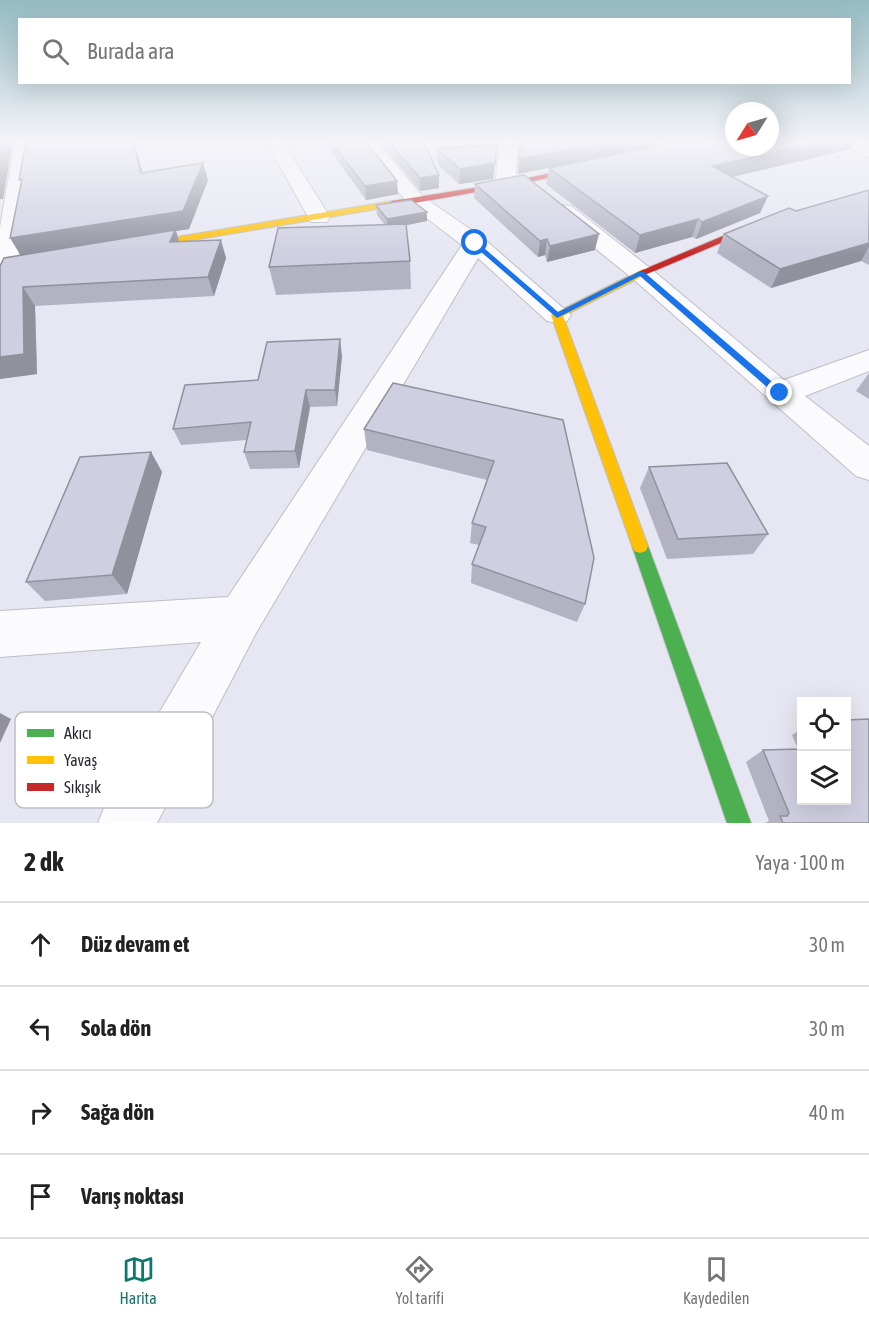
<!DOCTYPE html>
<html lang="tr">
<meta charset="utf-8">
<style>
body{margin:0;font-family:"Asap Condensed",sans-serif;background:#f6f6f6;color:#222}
.controls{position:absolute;right:18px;bottom:18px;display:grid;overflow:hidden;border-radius:0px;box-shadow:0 6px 24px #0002}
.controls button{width:54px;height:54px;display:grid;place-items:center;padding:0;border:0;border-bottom:2px solid #e0e0e0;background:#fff;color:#222;font:30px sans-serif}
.compass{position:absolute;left:725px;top:102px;width:54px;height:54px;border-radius:50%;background:#fff;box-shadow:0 6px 24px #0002;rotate:233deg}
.stop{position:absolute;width:18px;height:18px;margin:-14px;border:4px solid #1a73e8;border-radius:50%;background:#fff}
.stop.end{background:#1a73e8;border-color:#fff;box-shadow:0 2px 6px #0008}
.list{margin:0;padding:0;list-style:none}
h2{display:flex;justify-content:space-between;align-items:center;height:78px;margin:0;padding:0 24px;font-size:26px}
h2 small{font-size:20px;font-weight:400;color:#767676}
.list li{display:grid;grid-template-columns:39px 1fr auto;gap:18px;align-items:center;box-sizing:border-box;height:84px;padding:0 24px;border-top:2px solid #e0e0e0}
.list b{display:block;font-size:22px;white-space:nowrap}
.list em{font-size:20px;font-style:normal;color:#767676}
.icon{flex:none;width:33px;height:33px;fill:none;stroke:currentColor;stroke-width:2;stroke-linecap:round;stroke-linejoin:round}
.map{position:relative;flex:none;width:869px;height:823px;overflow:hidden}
.search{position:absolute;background:#fff;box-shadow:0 6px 24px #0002;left:18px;right:18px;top:18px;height:66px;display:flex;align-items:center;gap:15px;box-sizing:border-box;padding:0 21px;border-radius:0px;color:#767676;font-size:22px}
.sheet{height:414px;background:#fff}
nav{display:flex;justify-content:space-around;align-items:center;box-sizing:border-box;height:84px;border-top:2px solid #e0e0e0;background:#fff;font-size:16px;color:#767676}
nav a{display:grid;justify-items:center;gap:3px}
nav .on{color:#0f766e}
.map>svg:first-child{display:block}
</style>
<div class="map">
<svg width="869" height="823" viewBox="0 0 869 823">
<rect width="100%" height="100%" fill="#e6e7f2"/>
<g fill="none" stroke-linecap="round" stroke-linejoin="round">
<defs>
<g id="street">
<path d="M15,141H33L17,268L14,273L0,274V227Z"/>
<path d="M266,141H282L330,217L327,222H311Z"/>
<path d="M359,141H376L422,196L483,238L571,315L567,321L557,323L547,321L478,258L256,633L157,823H98L106,803L201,642L0,657V611L228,597L462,245L408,204Z"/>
<path d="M500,141H518L515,185L512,189H498L495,185Z"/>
<path d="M845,141H864L869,144V157L863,156Z"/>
<path d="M563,205L571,206L650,268L784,380L869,350V371L805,396L869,446V480L856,476L632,278L555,216L552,211L555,206Z"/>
</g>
<path id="fast" d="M640,539L646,541L648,546L751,823H727L632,546L634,541Z"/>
<g id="slow">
<path d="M392,201L395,202V206L135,250L130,247L135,244Z"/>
<path d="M643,269L648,272L647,274L563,316L648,546L646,551L640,553L634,551L632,546L551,315Z"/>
</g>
<g id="jam">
<path d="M592,164H595V168L505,187L392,207L388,204L392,201L505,183Z"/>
<path d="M763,219L766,220V224L647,274H639L638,272Z"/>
</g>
</defs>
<!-- street casing -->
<use href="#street" stroke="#bebfc7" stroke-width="2"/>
<!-- fast casing -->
<use href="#fast" stroke="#bebfc7" stroke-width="2"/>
<!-- slow casing -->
<use href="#slow" stroke="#bebfc7" stroke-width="2"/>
<!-- jam casing -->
<use href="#jam" stroke="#bebfc7" stroke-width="2"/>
<!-- street -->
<use href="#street" fill="#fbfbfd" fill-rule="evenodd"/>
<!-- fast -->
<use href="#fast" fill="#4caf50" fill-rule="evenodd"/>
<!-- slow -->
<use href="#slow" fill="#ffc107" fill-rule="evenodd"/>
<!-- jam -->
<use href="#jam" fill="#c62828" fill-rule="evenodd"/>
</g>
<!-- wall -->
<g fill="#b2b2c2">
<path d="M26,141H134L142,172L208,180L189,229L176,231L179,241L226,258L214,296L35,306L37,374L0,379V266L20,256L21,183Z"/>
<path d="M323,141H366L397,181L398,194L366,200Z"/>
<path d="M379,141H423L439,188L420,191Z"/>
<path d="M521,141H654L653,146L851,149L732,177L768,196L760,213L696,239L692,237L635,253L546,184L549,168L637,150L518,174Z"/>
<path d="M437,149L496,159L493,179L459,184L437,164Z"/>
<path d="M475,184L595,250L547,262L545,255L538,257L474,198Z"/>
<path d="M869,190V265L861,261L771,288L717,253L724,234L796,211Z"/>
<path d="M376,205L427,221L406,225L410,261L411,289L276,295L269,267L384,224L377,215Z"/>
<path d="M342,356L337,406L310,407L299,468L250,469L244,452L247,440L181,445L173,429L258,380Z"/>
<path d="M869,373V399L856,391Z"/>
<path d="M563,420L585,604L577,622L471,583L472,564L479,545L470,543L472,523L487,480L367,450L364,429Z"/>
<path d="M151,452L162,472L127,594L45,601L26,582Z"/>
<path d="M649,467L768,534L753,554L667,559L640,488Z"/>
<path d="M801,729V801L869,823H765L769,821L746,762L763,750L798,749L792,735Z"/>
</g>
<!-- shaded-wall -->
<g fill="#91919e">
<path d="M2,141H13L3,199H0V150Z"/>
<path d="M133,141H134L147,189L141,173Z"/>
<path d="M615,141H654L653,146L518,174L519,159Z"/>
<path d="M827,141H855L851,149L707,183L712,166Z"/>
<path d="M497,144L493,179L459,184L460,169Z"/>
<path d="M203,163L208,180L189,229L176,231L181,248L21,256L10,238Z"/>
<path d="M439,175V188L420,191V178Z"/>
<path d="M397,181L398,194L366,200L365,186Z"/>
<path d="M768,196L760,213L696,239L702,222Z"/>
<path d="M427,212V221L387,229V219Z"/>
<path d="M698,219L692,237L635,253L640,235Z"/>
<path d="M599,234L595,250L547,262L550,246Z"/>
<path d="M547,239L545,255L538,257L540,241Z"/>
<path d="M221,240L226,258L214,296L208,277Z"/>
<path d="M869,243V247L861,261L771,288L780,269Z"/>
<path d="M23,287L35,306L37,374L0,379V357Z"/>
<path d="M340,339L342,356L337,406L335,390Z"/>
<path d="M306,390L310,407L299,468L295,451Z"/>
<path d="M151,452L162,472L127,594L112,575Z"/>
<path d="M0,713L11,719L0,743Z"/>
</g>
<!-- building -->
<g fill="#cfcfe1" stroke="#91919e" stroke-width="1.5">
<path d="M26,141H133L141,173L203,163L183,211L10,238L22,179L19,180Z"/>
<path d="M330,141H366L397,181L365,186Z"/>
<path d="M388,141H423L439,175L420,178Z"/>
<path d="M521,141H615L519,159Z"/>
<path d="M680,141H734V147H770V141H827L712,166L768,196L702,222L698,219L640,235L549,168Z"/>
<path d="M497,144L495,163L460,169L437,149Z"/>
<path d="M524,175L599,234L550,246L547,239L540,241L475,184Z"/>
<path d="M869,190V243L780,269L724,234L789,208L796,211Z"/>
<path d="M411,200L427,212L387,219L376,205Z"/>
<path d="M406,224L410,261L269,267L278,228Z"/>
<path d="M175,230L170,242L221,240L208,277L23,287L24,354L0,357V266L4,258Z"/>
<path d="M340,339L335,390H306L295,451L244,452L251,422L173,429L185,385L258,380L267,342Z"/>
<path d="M393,383L563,420L594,558L585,604L472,564L486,527L472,523L494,461L364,429Z"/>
<path d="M151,452L112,575L26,582L80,457Z"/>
<path d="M727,463L768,534L678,539L649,467Z"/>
<path d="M869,719V823H783L780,816H787L789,813L763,750L801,749V801H846V720Z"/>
</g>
<!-- sky -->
<linearGradient id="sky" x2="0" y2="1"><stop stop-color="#95bbc2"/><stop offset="0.55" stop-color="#f4f4f9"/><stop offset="1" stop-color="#f4f4f9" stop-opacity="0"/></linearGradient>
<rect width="869" height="256" fill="url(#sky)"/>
<!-- route -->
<path fill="#1a73e8" d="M472,242H477L558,312L638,272H644L785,393L777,396L640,276L557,318L472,244Z"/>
<!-- legend -->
<rect x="15" y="712" width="198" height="96" rx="9" fill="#fff" stroke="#bebfc1" stroke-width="1.5"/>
<rect x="27" y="729" width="27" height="8" fill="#4caf50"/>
<rect x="27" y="756" width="27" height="8" fill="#ffc107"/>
<rect x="27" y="783" width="27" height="8" fill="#c62828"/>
<g font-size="16" fill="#282931">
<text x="64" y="739">Akıcı</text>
<text x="64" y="766">Yavaş</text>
<text x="64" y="793">Sıkışık</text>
</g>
</svg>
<div class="controls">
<button><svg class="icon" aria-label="locate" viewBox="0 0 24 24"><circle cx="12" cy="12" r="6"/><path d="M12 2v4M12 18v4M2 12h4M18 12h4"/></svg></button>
<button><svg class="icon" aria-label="layers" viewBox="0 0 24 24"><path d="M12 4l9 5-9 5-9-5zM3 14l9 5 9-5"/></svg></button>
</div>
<svg class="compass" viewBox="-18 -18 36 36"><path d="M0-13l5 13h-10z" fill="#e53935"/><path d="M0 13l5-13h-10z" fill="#767676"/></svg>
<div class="stop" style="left:475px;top:243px"></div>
<div class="stop end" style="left:780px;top:393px"></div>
<div class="search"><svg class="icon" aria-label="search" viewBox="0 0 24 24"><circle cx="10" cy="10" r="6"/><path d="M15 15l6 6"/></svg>Burada ara</div>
</div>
<section class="sheet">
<h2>2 dk<small>Yaya · 100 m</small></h2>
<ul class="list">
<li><svg class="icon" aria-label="ahead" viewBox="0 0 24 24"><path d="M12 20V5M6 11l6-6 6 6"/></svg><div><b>Düz devam et</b></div><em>30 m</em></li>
<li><svg class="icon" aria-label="left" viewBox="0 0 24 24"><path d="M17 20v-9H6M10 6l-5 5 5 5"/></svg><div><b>Sola dön</b></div><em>30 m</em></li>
<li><svg class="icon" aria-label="right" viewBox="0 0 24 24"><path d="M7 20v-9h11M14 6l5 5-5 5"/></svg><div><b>Sağa dön</b></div><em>40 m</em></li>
<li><svg class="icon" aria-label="arrive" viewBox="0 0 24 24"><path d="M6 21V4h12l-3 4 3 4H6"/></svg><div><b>Varış noktası</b></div></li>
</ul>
</section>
<nav>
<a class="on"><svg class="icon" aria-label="map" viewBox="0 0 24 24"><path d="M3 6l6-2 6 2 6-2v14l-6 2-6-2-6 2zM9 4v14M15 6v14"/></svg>Harita</a>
<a><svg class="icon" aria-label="directions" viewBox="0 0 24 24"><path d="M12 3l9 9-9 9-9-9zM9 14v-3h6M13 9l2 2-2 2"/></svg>Yol tarifi</a>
<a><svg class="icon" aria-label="saved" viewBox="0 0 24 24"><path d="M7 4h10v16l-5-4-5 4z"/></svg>Kaydedilen</a>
</nav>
